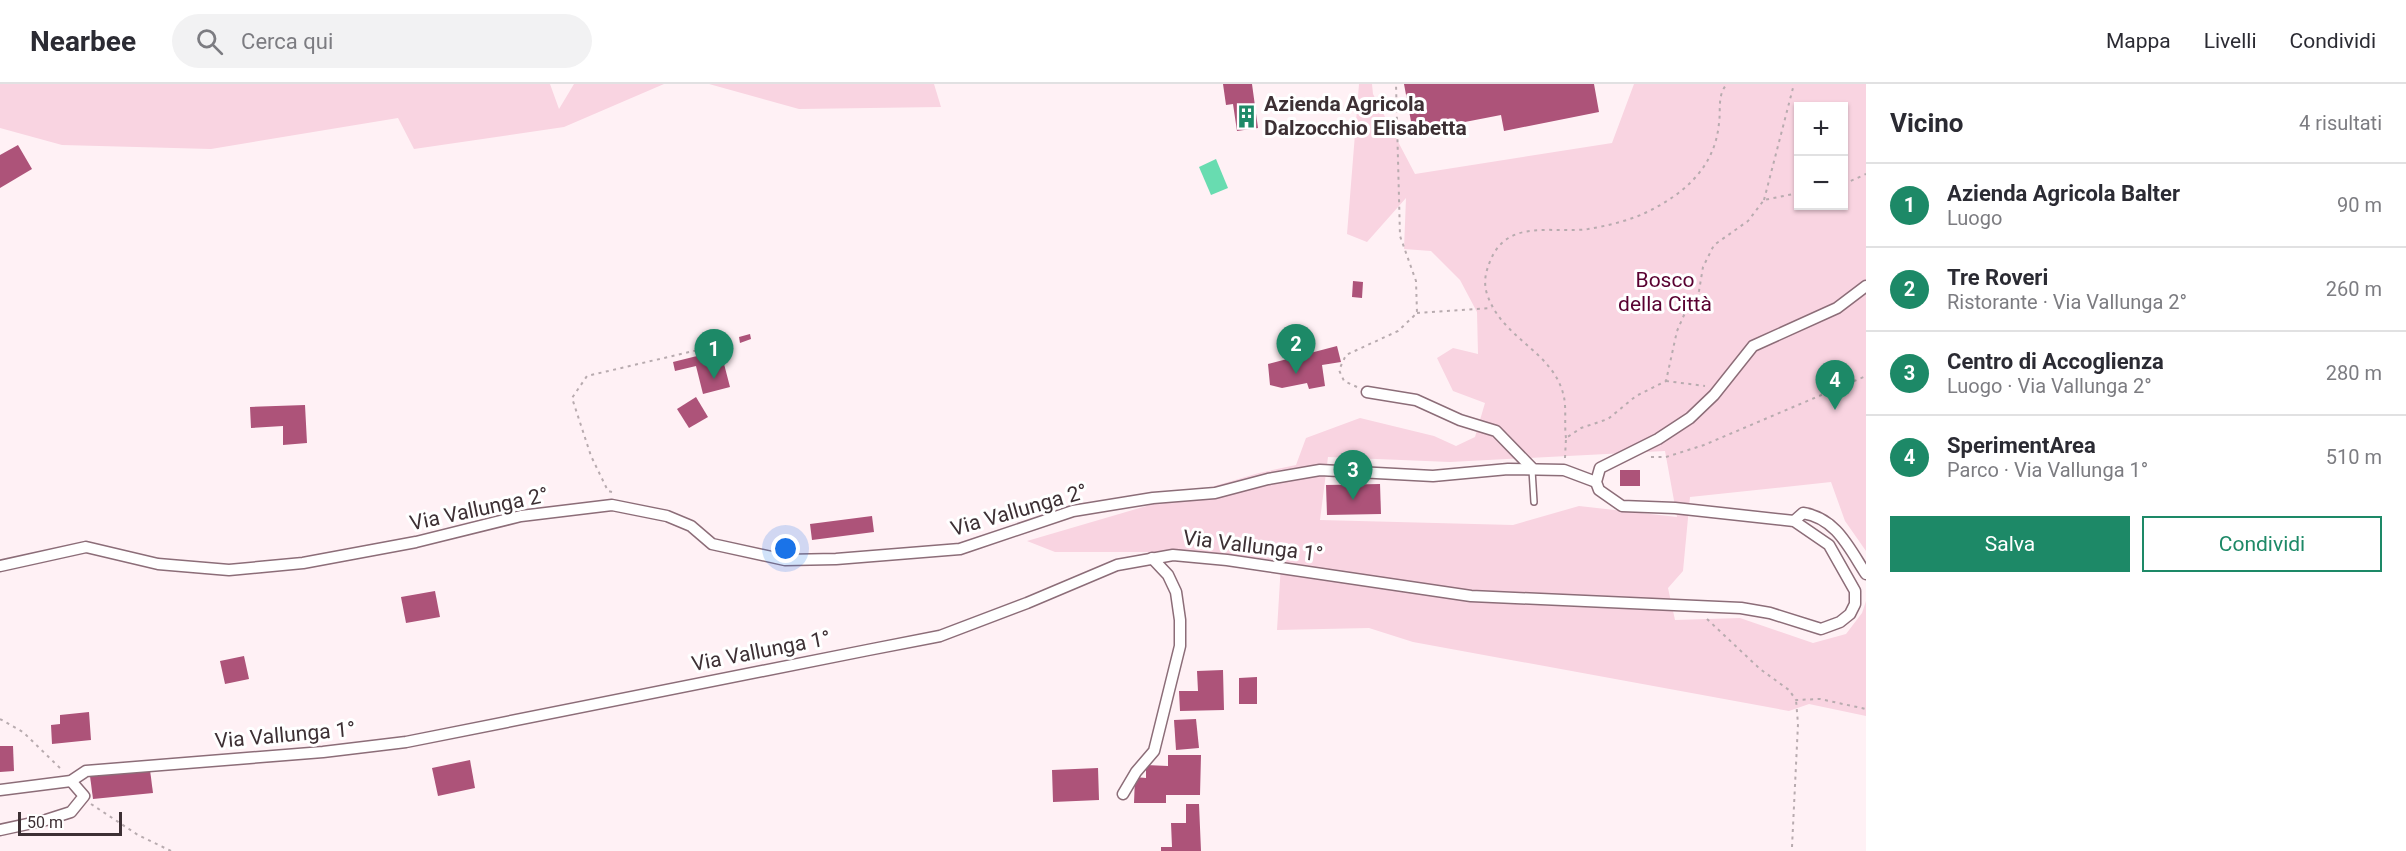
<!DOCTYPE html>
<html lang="it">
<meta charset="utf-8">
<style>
body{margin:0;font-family:Roboto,sans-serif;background:#f2f2f3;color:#2b2b33}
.controls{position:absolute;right:18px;top:18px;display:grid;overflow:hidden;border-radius:0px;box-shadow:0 2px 4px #0004}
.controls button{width:54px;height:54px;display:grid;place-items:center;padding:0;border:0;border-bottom:2px solid #e1e1e2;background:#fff;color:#2b2b33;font:30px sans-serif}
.scale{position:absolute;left:18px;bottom:15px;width:104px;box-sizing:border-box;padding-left:6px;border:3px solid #3d3034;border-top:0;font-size:16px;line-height:21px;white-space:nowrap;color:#3d3034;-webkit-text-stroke:4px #fff;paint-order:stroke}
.you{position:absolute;left:786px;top:465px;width:21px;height:21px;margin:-15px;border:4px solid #fff;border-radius:50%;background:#1a73e8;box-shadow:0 0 0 9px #1a73e833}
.badge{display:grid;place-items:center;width:39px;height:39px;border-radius:50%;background:#1d8967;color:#fff;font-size:20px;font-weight:700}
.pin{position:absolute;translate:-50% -50px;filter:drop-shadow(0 2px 3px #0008)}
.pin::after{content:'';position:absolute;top:32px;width:21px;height:18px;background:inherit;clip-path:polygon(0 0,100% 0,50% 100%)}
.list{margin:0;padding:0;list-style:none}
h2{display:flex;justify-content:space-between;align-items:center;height:78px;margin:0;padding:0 24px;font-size:26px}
h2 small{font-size:20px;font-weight:400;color:#7c7c81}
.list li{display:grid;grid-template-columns:39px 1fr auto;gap:18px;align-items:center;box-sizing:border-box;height:84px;padding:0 24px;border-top:2px solid #e1e1e2}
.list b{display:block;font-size:22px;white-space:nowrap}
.list p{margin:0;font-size:20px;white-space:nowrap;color:#7c7c81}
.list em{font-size:20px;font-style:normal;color:#7c7c81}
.actions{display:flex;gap:12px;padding:18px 24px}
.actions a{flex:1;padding:14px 0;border:2px solid #1d8967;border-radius:0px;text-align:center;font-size:21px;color:#1d8967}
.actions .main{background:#1d8967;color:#fff}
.icon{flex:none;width:33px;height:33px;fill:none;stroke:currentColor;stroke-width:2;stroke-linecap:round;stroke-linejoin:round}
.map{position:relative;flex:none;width:1866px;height:767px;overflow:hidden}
header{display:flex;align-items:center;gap:36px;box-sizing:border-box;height:84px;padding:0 30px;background:#fff;border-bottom:2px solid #e1e1e2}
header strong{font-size:28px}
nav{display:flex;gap:33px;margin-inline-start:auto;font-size:21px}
.search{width:420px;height:54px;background:#f2f2f3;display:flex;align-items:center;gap:15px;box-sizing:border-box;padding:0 21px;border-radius:33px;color:#7c7c81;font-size:22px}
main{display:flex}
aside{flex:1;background:#fff}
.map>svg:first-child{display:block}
</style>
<header>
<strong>Nearbee</strong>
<div class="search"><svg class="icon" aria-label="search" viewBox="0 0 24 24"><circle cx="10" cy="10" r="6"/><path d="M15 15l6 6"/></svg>Cerca qui</div>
<nav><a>Mappa</a><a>Livelli</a><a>Condividi</a></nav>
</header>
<main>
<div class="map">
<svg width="1866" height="767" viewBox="0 0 1866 767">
<rect width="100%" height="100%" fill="#fff1f5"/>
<!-- green -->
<g fill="#f9d4e1" fill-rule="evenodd">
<path d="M0,0H550L559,25L574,0H664L564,43L414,65L398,34L211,65L62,61L0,44Z"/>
<path d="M709,0H934L941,23L799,25Z"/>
<path d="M1359,0H1372L1373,10L1415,90L1612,59L1634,0H1866V467L1845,437L1831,398L1690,413L1683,487L1668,504L1675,536L1740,534L1813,559L1846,550L1862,529L1866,517V632L1809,620L1789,627L1413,558L1369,544L1277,546L1281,480L1173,468H1055L1027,457L1259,389L1296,381L1306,354L1360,334L1434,352L1456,362L1475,353L1485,319L1453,307L1437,274L1453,264L1478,270L1477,228L1460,196L1431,167L1404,165L1406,114L1367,158L1347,150ZM1798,22H1844V122H1798ZM1665,367L1677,433L1579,422L1513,441L1320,436L1328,373L1450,378Z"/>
</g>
<!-- water -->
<path fill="#68dcb0" d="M1216,75L1228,104L1211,111L1199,83Z"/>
<!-- building -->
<g fill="#ad5379">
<path d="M1223,0H1252L1258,44L1237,47L1233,20L1226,21Z"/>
<path d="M1404,0H1594L1599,28L1504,47L1501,31L1413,48Z"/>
<path d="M18,61L32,85L0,104V71Z"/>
<path d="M1353,197L1363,198L1362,214L1352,213Z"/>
<path d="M750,250L751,255L740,259L739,253Z"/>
<path d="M1337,262L1341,278L1322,281L1325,302L1309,305L1307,299L1282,304L1270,301L1268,280Z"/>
<path d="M706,264L711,265L714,270L711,279L723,276L730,303L703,310L696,282L675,287L673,278L701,271Z"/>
<path d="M696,313L708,333L689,344L677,325Z"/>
<path d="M305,321L307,359L283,361V342L251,344L250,323Z"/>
<rect x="1620" y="386" width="20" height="16"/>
<path d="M1380,400L1381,430L1327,431L1326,401Z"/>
<path d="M872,432L874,448L812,456L810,440Z"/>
<path d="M435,507L440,533L406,539L401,513Z"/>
<path d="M244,572L249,595L225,600L220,577Z"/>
<path d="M1223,586L1224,626L1180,627L1179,607H1198L1197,587Z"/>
<path d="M1257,593V620H1239V594Z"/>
<path d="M89,628L91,656L52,660L51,641L60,640V631Z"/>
<path d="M1196,635L1199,664L1176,666L1174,636Z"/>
<path d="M0,662H13L14,687L0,688Z"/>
<path d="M1168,671H1201L1200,711H1166V719H1134L1135,693L1146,694V681L1168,682Z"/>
<path d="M470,676L475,704L438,712L432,684Z"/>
<path d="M1098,684L1099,716L1053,718L1052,686Z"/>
<path d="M150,686L153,709L93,715L90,692Z"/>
<path d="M1186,720H1199L1201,767H1161V763H1172L1171,739H1186Z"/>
</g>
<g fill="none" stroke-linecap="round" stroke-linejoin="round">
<defs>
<path id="lane" d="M1532,386L1534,418"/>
<g id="street">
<path d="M1367,308L1416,316L1460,336L1496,347L1532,384"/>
<path d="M1794,437L1803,429C1836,434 1849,464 1866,490"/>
<path d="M0,482L86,463L158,480L229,486L303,479L416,458L521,432L612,421L667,432L691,442L712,460L785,476L836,475L960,465L1073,427L1153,414L1215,409L1268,395L1320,386L1433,392L1508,385L1564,386L1596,398"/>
<path d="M0,706L71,697L86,687L323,668L406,658L868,566L940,552L1027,519L1117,481L1173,471L1227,476L1471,512L1741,524L1770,529L1821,545L1840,538L1850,530L1855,520V507L1829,461L1794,437L1675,424L1622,422L1599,406L1596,398L1600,384L1658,355L1690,334L1714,311L1753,262L1837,224L1866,202"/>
<path d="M1123,710L1136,688L1154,667L1180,562V536L1176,508L1168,491L1152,474"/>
<path d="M0,746L46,736L71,728L84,712L71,697"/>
</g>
</defs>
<!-- lane casing -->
<use href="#lane" stroke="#8c6d78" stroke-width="8"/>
<!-- street casing -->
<use href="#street" stroke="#8c6d78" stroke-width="13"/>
<!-- path -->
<g stroke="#b8abaf" stroke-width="2" stroke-dasharray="3 4.5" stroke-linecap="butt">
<path d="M1844,100L1866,90"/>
<path d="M1764,116L1794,0"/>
<path d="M1417,229L1492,224"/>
<path d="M1666,297L1705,302"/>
<path d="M1357,303L1344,297L1339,286L1346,271L1398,247L1417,229L1416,197L1400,152L1396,0"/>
<path d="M1566,354C1564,340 1567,322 1563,309C1551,266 1502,255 1487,210C1483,197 1486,187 1491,175C1509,134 1554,150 1588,145C1606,142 1628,137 1645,129C1683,111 1715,84 1719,39C1721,26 1717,11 1727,0"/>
<path d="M1651,373H1666L1704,361L1866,292"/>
<path d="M1565,374L1566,354L1581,344L1608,335L1636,312L1666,297L1677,247L1688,222L1699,207L1703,183L1714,161L1748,137L1764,116L1798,109"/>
<path d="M612,408L608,407L591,372L572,314L587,292L698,266"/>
<path d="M1707,535L1760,585L1789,606L1796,616L1820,615L1866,625"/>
<path d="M0,635L23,648L62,686"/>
<path d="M91,720L138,751L171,767"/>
<path d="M1792,763L1798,640L1796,616"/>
</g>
<!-- lane -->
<use href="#lane" stroke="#fff" stroke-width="5"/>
<!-- street -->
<use href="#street" stroke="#fff" stroke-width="10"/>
</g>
<!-- icons -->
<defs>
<symbol id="building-bare" viewBox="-9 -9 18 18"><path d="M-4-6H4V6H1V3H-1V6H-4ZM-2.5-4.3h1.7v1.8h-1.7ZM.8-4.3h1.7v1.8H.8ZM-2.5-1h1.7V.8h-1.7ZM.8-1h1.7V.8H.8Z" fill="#1d8967" stroke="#fff" stroke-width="2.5" paint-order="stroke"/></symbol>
</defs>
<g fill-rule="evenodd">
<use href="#building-bare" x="1230" y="16" width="33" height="33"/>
</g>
<g text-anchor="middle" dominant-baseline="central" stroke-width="6" stroke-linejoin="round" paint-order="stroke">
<!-- poi labels -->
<g font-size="21" font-weight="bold" fill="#3d3034" stroke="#fff" text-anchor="start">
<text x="1264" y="20">Azienda Agricola<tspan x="1264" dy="24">Dalzocchio Elisabetta</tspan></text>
</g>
<!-- park labels -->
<g font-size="21" fill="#590131" stroke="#fff">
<text x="1665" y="196">Bosco<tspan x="1665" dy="24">della Città</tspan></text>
</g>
<!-- street labels -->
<g font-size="21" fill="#3d3034" stroke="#fff">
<text transform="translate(479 425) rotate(-12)">Via Vallunga 2°</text>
<text transform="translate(1019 426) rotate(-16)">Via Vallunga 2°</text>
<text transform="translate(1253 462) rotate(7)">Via Vallunga 1°</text>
<text transform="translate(761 567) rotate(-11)">Via Vallunga 1°</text>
<text transform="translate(285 651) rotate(-5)">Via Vallunga 1°</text>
</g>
</g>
</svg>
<div class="controls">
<button>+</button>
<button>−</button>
</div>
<div class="scale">50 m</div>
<div class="you"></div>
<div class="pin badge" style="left:714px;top:295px">1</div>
<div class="pin badge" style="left:1296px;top:290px">2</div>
<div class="pin badge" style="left:1353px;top:416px">3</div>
<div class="pin badge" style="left:1835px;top:326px">4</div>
</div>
<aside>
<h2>Vicino<small>4 risultati</small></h2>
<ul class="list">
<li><span class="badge">1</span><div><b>Azienda Agricola Balter</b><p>Luogo</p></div><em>90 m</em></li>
<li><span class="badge">2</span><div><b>Tre Roveri</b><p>Ristorante · Via Vallunga 2°</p></div><em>260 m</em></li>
<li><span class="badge">3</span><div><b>Centro di Accoglienza</b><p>Luogo · Via Vallunga 2°</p></div><em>280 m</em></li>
<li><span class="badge">4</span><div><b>SperimentArea</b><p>Parco · Via Vallunga 1°</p></div><em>510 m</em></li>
</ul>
<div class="actions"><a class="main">Salva</a><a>Condividi</a></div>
</aside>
</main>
